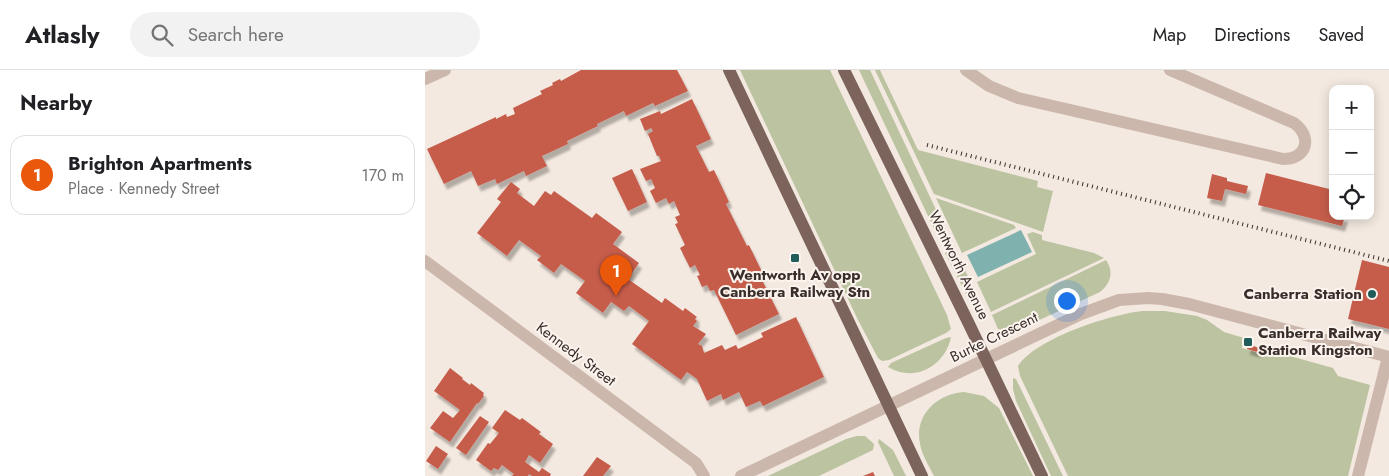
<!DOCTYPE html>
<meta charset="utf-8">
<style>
body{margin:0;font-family:Jost,sans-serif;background:#f2f2f2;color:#202124}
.controls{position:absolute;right:15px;top:15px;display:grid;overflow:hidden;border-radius:10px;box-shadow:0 2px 12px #0003}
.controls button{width:45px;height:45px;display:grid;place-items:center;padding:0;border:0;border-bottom:1px solid #e0e0e0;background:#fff;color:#202124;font:25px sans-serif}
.you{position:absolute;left:641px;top:230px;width:18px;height:18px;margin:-12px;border:4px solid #fff;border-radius:50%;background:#1a73e8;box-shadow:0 0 0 8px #1a73e833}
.badge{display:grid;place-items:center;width:32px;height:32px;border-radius:50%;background:#ea580c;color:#fff;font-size:16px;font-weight:700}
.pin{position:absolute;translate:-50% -41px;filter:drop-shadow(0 1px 2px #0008)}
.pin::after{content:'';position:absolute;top:26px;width:18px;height:15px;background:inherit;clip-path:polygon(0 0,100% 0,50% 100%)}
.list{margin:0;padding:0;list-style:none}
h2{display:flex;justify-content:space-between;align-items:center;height:65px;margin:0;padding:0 20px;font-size:21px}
h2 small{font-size:16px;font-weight:400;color:#757577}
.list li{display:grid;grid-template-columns:32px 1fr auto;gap:15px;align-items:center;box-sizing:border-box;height:80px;margin:0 10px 10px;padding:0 10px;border:1px solid #e0e0e0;border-radius:15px}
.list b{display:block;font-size:19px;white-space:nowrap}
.list p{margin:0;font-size:16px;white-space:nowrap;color:#757577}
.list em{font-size:16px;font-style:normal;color:#757577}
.icon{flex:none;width:28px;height:28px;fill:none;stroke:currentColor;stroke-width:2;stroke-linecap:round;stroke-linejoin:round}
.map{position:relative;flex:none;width:964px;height:406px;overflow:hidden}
header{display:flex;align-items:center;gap:30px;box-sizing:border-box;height:70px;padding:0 25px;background:#fff;border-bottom:1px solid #e0e0e0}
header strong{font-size:24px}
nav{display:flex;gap:28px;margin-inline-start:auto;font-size:18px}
.search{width:350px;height:45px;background:#f2f2f2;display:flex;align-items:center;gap:12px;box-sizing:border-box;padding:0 18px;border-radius:28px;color:#757577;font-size:19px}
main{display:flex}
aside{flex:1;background:#fff}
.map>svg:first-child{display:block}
</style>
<header>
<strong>Atlasly</strong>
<div class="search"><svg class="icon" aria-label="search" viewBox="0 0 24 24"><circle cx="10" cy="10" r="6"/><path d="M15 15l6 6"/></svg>Search here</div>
<nav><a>Map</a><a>Directions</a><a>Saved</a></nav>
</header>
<main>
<aside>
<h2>Nearby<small></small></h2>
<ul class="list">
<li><span class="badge">1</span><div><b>Brighton Apartments</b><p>Place · Kennedy Street</p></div><em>170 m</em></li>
</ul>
</aside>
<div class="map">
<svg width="964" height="406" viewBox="0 0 964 406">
<defs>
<filter id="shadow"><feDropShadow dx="3" dy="5.5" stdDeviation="1" flood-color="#0004"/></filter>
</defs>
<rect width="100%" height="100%" fill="#f3e9e0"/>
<!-- green -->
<g fill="#bbc3a0">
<path d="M315,0H405L522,245L526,259L521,263L464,290L457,291L453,288L433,250Z"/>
<path d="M434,0H445L522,163L513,167Z"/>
<path d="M450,0H455L493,80L613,111L612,117L628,121L618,162L509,124Z"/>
<path d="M511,128L589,155L591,158L537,183Z"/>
<path d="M608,162L617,165V170L669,183L679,188L566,242L552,212L611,184L602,164Z"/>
<path d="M524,167L561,244L553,247L520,183L528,179L523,168Z"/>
<path d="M681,190C689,202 686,213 675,222L595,259L583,260L573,259L567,245Z"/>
<path d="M717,241H740L772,246L782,250L799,262L819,268L817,278L845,286L847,281L908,298L913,306L945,315L923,406H643L595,306L593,296C612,268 684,245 717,241Z"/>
<path d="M526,267C520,296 490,313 463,297L466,293L521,268Z"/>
<path d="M588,308L591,309L638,406H626L591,331L588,319Z"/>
<path d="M539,322L559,326L574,338L608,406H509C504,396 497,385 495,374C489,345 512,324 539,322Z"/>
<path d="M432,366H440L449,374L448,380L394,406H343L421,369Z"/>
<path d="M454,369L468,380L481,406H469L453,372Z"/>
</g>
<!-- water -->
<path fill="#7fb1ae" d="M596,160L607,182L553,207L542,185Z"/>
<!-- building -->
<g fill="#c65d4c" filter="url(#shadow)">
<path d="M156,0H252L263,21L230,36L228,33L201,46L199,41L172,54L173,56L142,71L143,74L117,86L122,96L101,106L99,101L72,114L70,109L53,116L46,101L19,114L2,79L71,47V49L81,44L82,47L90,44L88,38L117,24L115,21L128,15L127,13L135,9L136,11Z"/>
<path d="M267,29L286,69L271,76L284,102L289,100L304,132L301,134L322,176L324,175L338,204L335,206L354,244L311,265L289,220L285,221L282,215L277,217L272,206L275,205L270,195L265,198L255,178L260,175L250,154L253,153L250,147L255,145L249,131L244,134L241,128L231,133L225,121L230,118L226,109L221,111L215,99L236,91L234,86H232L223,64L228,61L226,58L220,61L215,49L235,41L236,44Z"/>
<path d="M207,99L222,132L203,141L187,108Z"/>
<path d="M841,103L908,120V146H920L917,156L833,135Z"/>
<path d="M787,104L802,108V111L823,116L821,124L800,119L797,131L782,128Z"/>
<path d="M86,112L95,119L92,123L109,136L120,121L126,125L129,121L167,148L171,143L197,162L188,174L214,193L203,209L237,233L240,228L258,241L260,238L272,247L270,249L272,251L268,256L281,264L273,274L277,276L279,283L297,275L300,280L311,275L313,279L338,267L336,263L371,247L399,307L338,336L335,331L321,337L314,322L298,330L296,324L282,331L272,309L262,302L256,310L207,274L224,251L204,236L199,241L186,232L178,243L151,223L160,211L136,194L129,203L112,190L116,186L94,170L82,186L52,163L76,132L72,129Z"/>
<path d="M523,169L528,180L524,181L519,171Z"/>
<path d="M937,190L964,197V259L923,249Z"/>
<path d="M823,274L834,278L832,282L822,279Z"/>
<path d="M25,298L38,308L37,309L45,315L46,313L59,323L58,325L59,326L53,334L52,333L25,372L5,358L18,341L28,348L35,340L9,321Z"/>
<path d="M80,340L95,350L97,348L116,362L114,364L128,374L115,393L104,385L100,392L114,402L117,398L126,404L125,406H107L104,404L103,406H87L89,404L77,395L73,400L69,398L66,401L51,390L63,373L65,374L74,363L67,358Z"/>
<path d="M55,346L64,352L41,385L31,378Z"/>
<path d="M11,376L23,384L13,399L1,391Z"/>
<path d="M172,387L186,396L178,406H158Z"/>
<path d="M448,402L450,406H438Z"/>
</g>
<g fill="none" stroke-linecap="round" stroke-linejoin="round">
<!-- minor -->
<g stroke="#ccb7ac" stroke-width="12">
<path d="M541,0L564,16L593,28L858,89C882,89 888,67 869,53L745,0"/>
<path d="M0,9L20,0"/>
<path d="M0,191L271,393L279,406"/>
<path d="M316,406L656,244L694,230L723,228L737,229L764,234L964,287"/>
<path d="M933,406L963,287"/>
</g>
<!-- major -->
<g stroke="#7c645c" stroke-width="12">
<path d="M304,0L497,406"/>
<path d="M419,0L544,254L617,406"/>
</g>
<!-- rail -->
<path stroke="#3a2e2b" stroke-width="4" stroke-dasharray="1 4" stroke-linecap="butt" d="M502,75L964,191"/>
</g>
<!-- markers -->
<g fill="#205c5a" stroke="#fbf3ed" stroke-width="2">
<rect x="365" y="183" width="10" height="10" rx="2.5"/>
<circle cx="947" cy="224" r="5"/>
<rect x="818" y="267" width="10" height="10" rx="2.5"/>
</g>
<g text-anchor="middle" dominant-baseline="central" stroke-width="4" stroke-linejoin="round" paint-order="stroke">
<!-- street labels -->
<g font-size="15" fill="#3a2e2b" stroke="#fbf3ed">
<text transform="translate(534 195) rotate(64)">Wentworth Avenue</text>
<text transform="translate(569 267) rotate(-26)">Burke Crescent</text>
<text transform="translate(151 284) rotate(37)">Kennedy Street</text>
</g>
<!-- poi labels -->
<g font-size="15" font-weight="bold" fill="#3a2e2b" stroke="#fbf3ed">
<text x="370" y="205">Wentworth Av opp<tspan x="370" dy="17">Canberra Railway Stn</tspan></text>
<text x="937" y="224" text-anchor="end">Canberra Station</text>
<text x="833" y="263" text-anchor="start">Canberra Railway<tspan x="833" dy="17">Station Kingston</tspan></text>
</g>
</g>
</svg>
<div class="controls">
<button>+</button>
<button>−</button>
<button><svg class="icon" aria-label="locate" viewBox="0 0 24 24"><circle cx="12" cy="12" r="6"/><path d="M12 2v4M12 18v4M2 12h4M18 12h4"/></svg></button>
</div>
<div class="you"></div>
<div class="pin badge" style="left:191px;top:226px">1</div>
</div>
</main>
